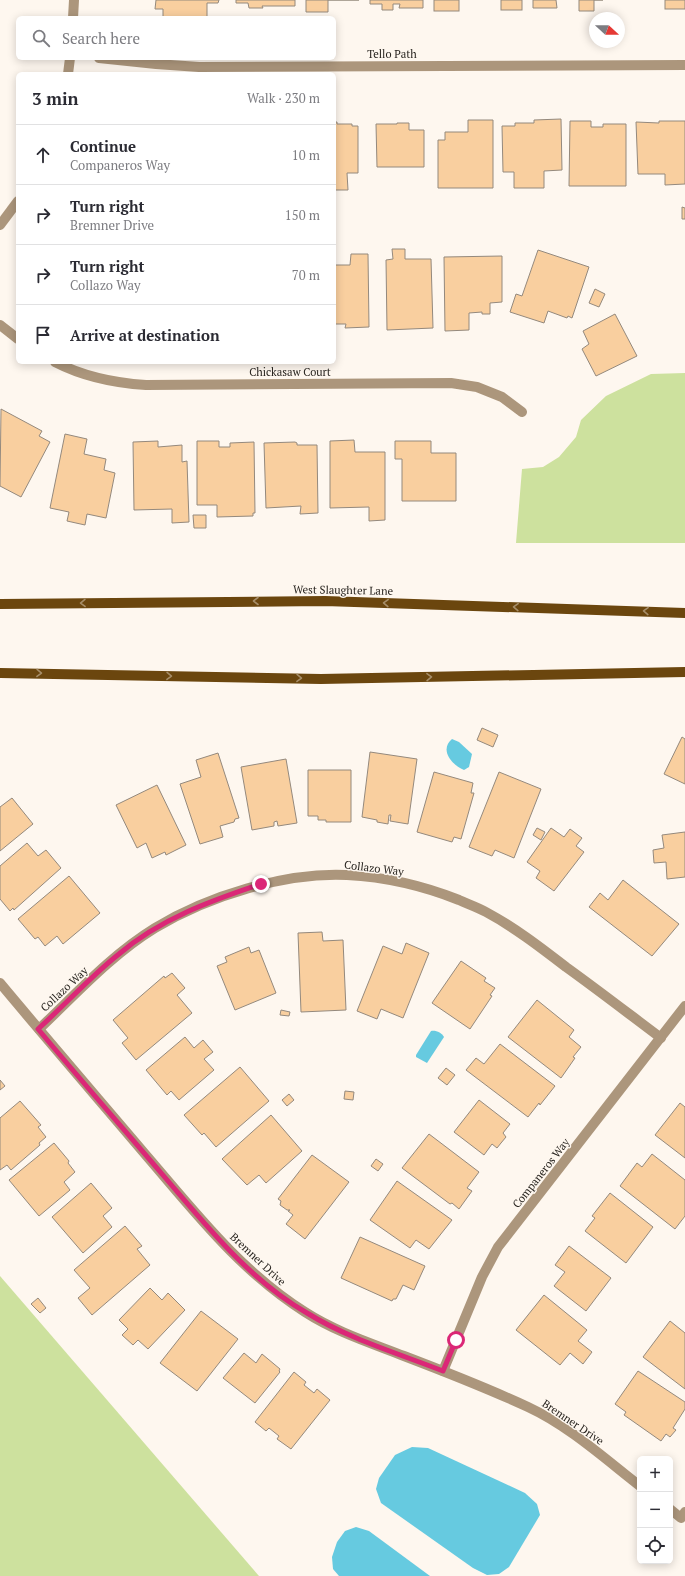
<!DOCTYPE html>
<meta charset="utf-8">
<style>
body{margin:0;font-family:"PT Serif",serif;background:#f2f2f3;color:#2b2b33}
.controls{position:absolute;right:12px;bottom:12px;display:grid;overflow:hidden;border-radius:6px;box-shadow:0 2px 10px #0003}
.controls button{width:36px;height:36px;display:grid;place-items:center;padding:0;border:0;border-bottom:1px solid #e1e1e2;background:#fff;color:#2b2b33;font:20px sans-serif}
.compass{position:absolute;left:589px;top:12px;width:36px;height:36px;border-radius:50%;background:#fff;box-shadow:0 2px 10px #0003;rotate:111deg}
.stop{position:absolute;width:12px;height:12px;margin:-9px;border:3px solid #db2777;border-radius:50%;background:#fff}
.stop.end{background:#db2777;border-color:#fff;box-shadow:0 1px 4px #0008}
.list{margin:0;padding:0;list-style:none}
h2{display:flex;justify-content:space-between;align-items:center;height:52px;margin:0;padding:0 16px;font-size:17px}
h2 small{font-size:13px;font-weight:400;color:#7c7c81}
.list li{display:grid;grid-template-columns:26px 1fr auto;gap:12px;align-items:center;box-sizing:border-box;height:60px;padding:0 16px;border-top:1px solid #e1e1e2}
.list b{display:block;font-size:15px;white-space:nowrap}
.list p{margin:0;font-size:13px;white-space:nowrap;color:#7c7c81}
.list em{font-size:13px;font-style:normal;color:#7c7c81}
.icon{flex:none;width:22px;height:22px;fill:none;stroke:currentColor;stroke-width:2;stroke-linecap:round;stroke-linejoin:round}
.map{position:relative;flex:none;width:685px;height:1576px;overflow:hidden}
.search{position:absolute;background:#fff;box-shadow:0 2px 10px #0003;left:16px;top:16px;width:320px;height:44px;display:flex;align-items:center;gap:10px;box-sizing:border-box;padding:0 14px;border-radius:6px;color:#7c7c81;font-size:15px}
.panel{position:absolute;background:#fff;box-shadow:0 2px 10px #0003;left:16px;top:72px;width:320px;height:292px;border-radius:6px}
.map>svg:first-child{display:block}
</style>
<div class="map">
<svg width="685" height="1576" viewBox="0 0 685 1576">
<rect width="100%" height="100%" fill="#fef7ef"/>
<!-- green -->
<g fill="#cde19e">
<path d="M685,373V543H516L522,469L543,467L559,457L576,437L581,420L606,396L651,374Z"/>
<path d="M0,1276L259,1576H0Z"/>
</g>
<!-- water -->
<g fill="#66cae0">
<path d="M452,739L459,742L472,754L469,767L464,770C452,765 439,750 452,739Z"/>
<path d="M431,1031C436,1030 442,1033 444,1037L427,1063L416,1057V1055Z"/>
<path d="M412,1447L428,1448L525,1493L537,1504L540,1515L509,1567L499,1574L487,1575L473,1568L381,1503L376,1489L379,1478L395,1455Z"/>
<path d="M356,1527L369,1531L430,1576H339L333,1569L332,1557L337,1542L345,1531Z"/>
</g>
<!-- building -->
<g fill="#f9cf9f" stroke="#94897d">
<path d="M156,0H219L218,3H207V18H163V9H155Z"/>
<path d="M236,0H295V6H262L263,8H249L248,3H236Z"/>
<path d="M306,0H359H328V12H306Z"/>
<path d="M370,0H423V8H399L400,4H393V10H382V4H370Z"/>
<rect x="434" y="0" width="25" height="11"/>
<rect x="501" y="0" width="21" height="10"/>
<path d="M533,0H556L557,8H533Z"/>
<path d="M579,0H603H594V11H579Z"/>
<rect x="665" y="0" width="20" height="9"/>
<path d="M561,119L562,170L544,171V188H514V172H503L502,126H515V123H534V120Z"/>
<path d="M468,120H493V188H438V140H445V132H468Z"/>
<path d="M570,121H591V127H603V124H626V186H569Z"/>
<path d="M659,121H685V184L665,185V174H638L636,122L659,123Z"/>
<path d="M334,122H337V124H352V126H358V173H347L348,190H334Z"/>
<path d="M397,123H409V130H424V167H377L376,124H397Z"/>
<path d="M682,207L685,208V219H682Z"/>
<path d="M392,249H405V259H431L433,328L387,330L386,260L393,259Z"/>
<path d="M538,250L589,267L572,318L568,316L567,318L548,311L544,323L510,312L516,294L522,296Z"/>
<path d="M351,254H368L369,327L345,328L346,324H335L334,330V265H350Z"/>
<path d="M502,256V302L490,303V314H482V312L469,313V330L445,331L444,257Z"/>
<path d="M595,289L605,294L599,307L589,303Z"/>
<path d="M615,314L637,356L596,376L582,349L589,344L583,331Z"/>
<path d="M1,409L42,431L39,436L50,442L21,497L0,486Z"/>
<path d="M65,434L87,439L84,454L106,459L104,470L115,473L106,518L87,514L85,525L67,521L69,512L50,508Z"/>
<path d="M354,440L355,452H385V520L369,521V507L330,508V441Z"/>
<path d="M158,441V447L182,445V462L187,461L189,522L172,523V509L134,510L133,442Z"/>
<path d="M197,441H219V447H230V443L254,442L255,513H253V516L217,517V505H197Z"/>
<path d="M395,441H431V453H456V501H402V459H395Z"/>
<path d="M264,443L295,442L297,443V445H317L318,513L300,514L301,506L266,508Z"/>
<path d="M193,515H206V528H194Z"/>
<path d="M482,728L498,735L493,747L477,740Z"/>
<path d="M682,737L685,739V784L664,774Z"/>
<path d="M370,752L417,759L408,824L390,821L391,815H389L388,824L377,822V820L362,817Z"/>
<path d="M218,753L239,818L235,819L234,822L220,826L223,837L200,844L180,784L201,777L196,760Z"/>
<path d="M286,759L297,823L278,826L277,821L274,822V826L252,830L241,767Z"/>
<path d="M308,770H351V822H326V820H318V816H308Z"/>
<path d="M434,772L473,783L471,793H474L461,839L454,837L452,842L417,832Z"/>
<path d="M499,772L541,789L514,858L495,850L492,856L469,847Z"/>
<path d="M157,785L186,845L166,855L165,852L152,858L146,843L137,848L116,805Z"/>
<path d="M12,798L33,824L0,851V807Z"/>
<path d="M537,828L545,832L541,840L533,835Z"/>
<path d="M551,828L564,837L570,829L582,838L576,846L584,852L554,891L536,878L540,871L527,862Z"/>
<path d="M685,832V877L667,879L666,862L654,863L653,850L664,848L662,835Z"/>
<path d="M27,843L38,856L46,850L61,868L14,910L13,908L10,911L0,899V866Z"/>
<path d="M69,876L100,913L63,944L57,936L45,946L38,937L35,939L18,919Z"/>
<path d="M623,880L679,924L652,956L589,907L600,893L608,900Z"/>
<path d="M322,932L323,941L343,940L346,1010L301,1012L298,933Z"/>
<path d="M406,943L429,953L403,1018L381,1009L377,1019L357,1011L383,946L402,954Z"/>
<path d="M249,947L251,953L259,950L276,993L235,1010L217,966L227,962L225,957Z"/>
<path d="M461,961L486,978L484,981L495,988L490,995L492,996L470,1029L432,1003Z"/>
<path d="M172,973L185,988L177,995L192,1013L136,1060L122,1043L128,1038L113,1020L164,976L165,978Z"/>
<path d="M537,1000L574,1030L569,1037L581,1047L573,1057L575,1058L561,1078L508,1037Z"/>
<path d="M281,1010L290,1012L289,1016L280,1015Z"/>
<path d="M185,1037L194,1048L203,1040L213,1052L204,1059L214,1070L179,1100L171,1091L167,1095L146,1070Z"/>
<path d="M500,1044L555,1086L540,1105L539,1103L528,1117L466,1070L476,1058L484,1064Z"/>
<path d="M240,1067L269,1101L216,1147L204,1133L202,1135L184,1115Z"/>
<path d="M446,1068L455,1075L447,1085L438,1078Z"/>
<path d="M0,1080L5,1086L0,1090Z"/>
<path d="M345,1091L354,1092L353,1100L344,1099Z"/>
<path d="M289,1094L294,1100L287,1106L282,1100Z"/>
<path d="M479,1100L510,1124L503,1133L506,1137L501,1143L497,1148L492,1144L484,1155L454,1132Z"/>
<path d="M20,1101L41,1125L38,1127L46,1137L39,1143L40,1145L11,1170L7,1165L0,1170V1118Z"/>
<path d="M680,1103L685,1107V1158L655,1135Z"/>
<path d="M271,1115L302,1151L266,1183L259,1175L247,1185L222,1159Z"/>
<path d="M429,1134L479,1172L467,1188L472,1191L459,1209L452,1203L450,1204L402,1168Z"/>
<path d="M54,1143L69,1161L68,1163L75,1172L64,1182L70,1190L39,1216L9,1180Z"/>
<path d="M652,1154L685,1180V1216L675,1229L620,1186L637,1163L642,1167Z"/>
<path d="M312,1155L349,1182L305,1239L286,1224L293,1215L288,1211L290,1210H287L280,1205L281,1201L278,1199Z"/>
<path d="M376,1159L383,1164L378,1171L371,1166Z"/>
<path d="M397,1181L452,1220L429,1249L416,1240L410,1248L370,1220Z"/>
<path d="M91,1183L112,1208L103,1216L112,1227L83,1253L52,1217Z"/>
<path d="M610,1193L653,1227L626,1263L585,1231L595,1218L592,1216Z"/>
<path d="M125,1226L142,1246L137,1249L150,1265L92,1315L78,1298L90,1288L74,1270Z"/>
<path d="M360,1237L425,1266L414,1290L403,1285L396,1299H393L392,1301L341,1278Z"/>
<path d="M569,1246L611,1278L586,1311L554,1286L565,1272L555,1265Z"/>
<path d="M150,1288L162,1300L168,1293L185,1310L148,1349L138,1340L133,1345L122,1335L128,1329L119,1320Z"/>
<path d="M544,1295L587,1330L578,1341L592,1352L583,1364L570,1353L560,1365L516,1330Z"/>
<path d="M38,1298L46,1308L40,1313L31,1304Z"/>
<path d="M201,1311L238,1339L197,1391L160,1363Z"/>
<path d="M670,1321L685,1333V1389L643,1357Z"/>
<path d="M244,1353L256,1363L262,1354L280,1369L279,1371L280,1372L255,1403L223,1378Z"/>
<path d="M638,1371L685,1402V1409L673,1428L676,1430L670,1437L666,1434L661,1441L624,1415L626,1412L615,1404Z"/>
<path d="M294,1372L306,1382L304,1385L314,1393L317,1389L330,1400L291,1449L277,1439L279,1436L269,1428L266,1431L255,1422Z"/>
</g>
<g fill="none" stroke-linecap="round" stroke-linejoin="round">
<!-- minor -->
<g stroke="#ac967c" stroke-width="10">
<path d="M73,18L74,0"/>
<path d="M99,58L156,64L199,67L685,65"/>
<path d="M68,74L70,58"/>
<path d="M0,225L18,201"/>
<path d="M0,325L18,339"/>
<path d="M55,362C84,377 114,383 146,385L451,383L477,387L502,397L522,412"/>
<path d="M0,983C50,1043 101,1102 151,1161C198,1216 243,1273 305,1312C336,1332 371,1343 404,1356C446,1372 487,1388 528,1407C569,1426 604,1458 640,1486"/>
<path d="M39,1029C76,994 111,955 155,928C208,896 285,872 347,875C386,877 424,886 459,900C468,904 477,907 486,912C514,927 540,947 566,967C598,990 629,1014 661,1038"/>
<path d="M443,1371L482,1277L498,1247L685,1006"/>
<path d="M670,1509L681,1518L685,1512"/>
</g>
<!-- major -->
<g stroke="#6b460e" stroke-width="10">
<path d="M0,604L325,601L685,613"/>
<path d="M0,673L321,679L685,672"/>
</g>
</g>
<!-- one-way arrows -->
<defs><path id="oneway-chevron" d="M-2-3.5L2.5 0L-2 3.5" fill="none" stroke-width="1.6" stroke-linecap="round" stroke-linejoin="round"/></defs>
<g stroke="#a68d68">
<use href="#oneway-chevron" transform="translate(256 601) rotate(180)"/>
<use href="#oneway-chevron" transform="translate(83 603) rotate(179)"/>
<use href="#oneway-chevron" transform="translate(386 603) rotate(-178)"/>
<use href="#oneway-chevron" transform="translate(516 607) rotate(-178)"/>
<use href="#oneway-chevron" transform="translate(646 611) rotate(-178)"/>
<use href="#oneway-chevron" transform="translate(39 673) rotate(1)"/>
<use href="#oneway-chevron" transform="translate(169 676) rotate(1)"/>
<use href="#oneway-chevron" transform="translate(429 677) rotate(-1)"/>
<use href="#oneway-chevron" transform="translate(299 678) rotate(1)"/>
</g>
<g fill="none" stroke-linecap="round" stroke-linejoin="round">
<!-- route -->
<path stroke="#db2777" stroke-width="5" d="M261,884C210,901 160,919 119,954C91,976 65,1005 38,1029C79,1078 121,1126 162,1174C206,1225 248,1279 307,1313C349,1339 397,1353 443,1371L456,1340"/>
</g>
<g text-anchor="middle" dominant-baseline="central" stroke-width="3" stroke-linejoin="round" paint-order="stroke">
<!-- street labels -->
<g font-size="11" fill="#27231e" stroke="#fef7ef">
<text x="392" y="54">Tello Path</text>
<text x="290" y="372">Chickasaw Court</text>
<text transform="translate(343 590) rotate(1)">West Slaughter Lane</text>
<text transform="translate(374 868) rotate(7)">Collazo Way</text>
<text transform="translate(64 989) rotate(-43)">Collazo Way</text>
<text transform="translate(541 1173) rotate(-52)">Companeros Way</text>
<text transform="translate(258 1259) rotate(43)">Bremner Drive</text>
<text transform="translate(573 1422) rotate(34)">Bremner Drive</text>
</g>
</g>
</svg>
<div class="controls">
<button>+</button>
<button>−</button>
<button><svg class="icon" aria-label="locate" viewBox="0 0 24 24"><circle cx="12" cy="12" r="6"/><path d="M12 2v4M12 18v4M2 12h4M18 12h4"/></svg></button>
</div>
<svg class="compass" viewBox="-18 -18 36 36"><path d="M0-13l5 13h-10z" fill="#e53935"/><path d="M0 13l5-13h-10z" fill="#7c7c81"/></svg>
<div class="stop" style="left:456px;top:1340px"></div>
<div class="stop end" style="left:261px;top:884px"></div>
<div class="search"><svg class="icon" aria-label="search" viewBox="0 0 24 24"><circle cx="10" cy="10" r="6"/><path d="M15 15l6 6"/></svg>Search here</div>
<section class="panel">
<h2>3 min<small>Walk · 230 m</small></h2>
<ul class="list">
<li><svg class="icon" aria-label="ahead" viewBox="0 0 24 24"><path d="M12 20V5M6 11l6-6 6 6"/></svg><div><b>Continue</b><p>Companeros Way</p></div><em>10 m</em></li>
<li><svg class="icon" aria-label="right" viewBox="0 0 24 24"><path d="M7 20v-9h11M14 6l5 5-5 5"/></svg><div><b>Turn right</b><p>Bremner Drive</p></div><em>150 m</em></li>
<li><svg class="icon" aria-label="right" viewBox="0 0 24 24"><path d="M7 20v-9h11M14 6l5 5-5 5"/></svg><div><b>Turn right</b><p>Collazo Way</p></div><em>70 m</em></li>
<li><svg class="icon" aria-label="arrive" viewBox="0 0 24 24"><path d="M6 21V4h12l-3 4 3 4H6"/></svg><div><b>Arrive at destination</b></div></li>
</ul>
</section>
</div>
